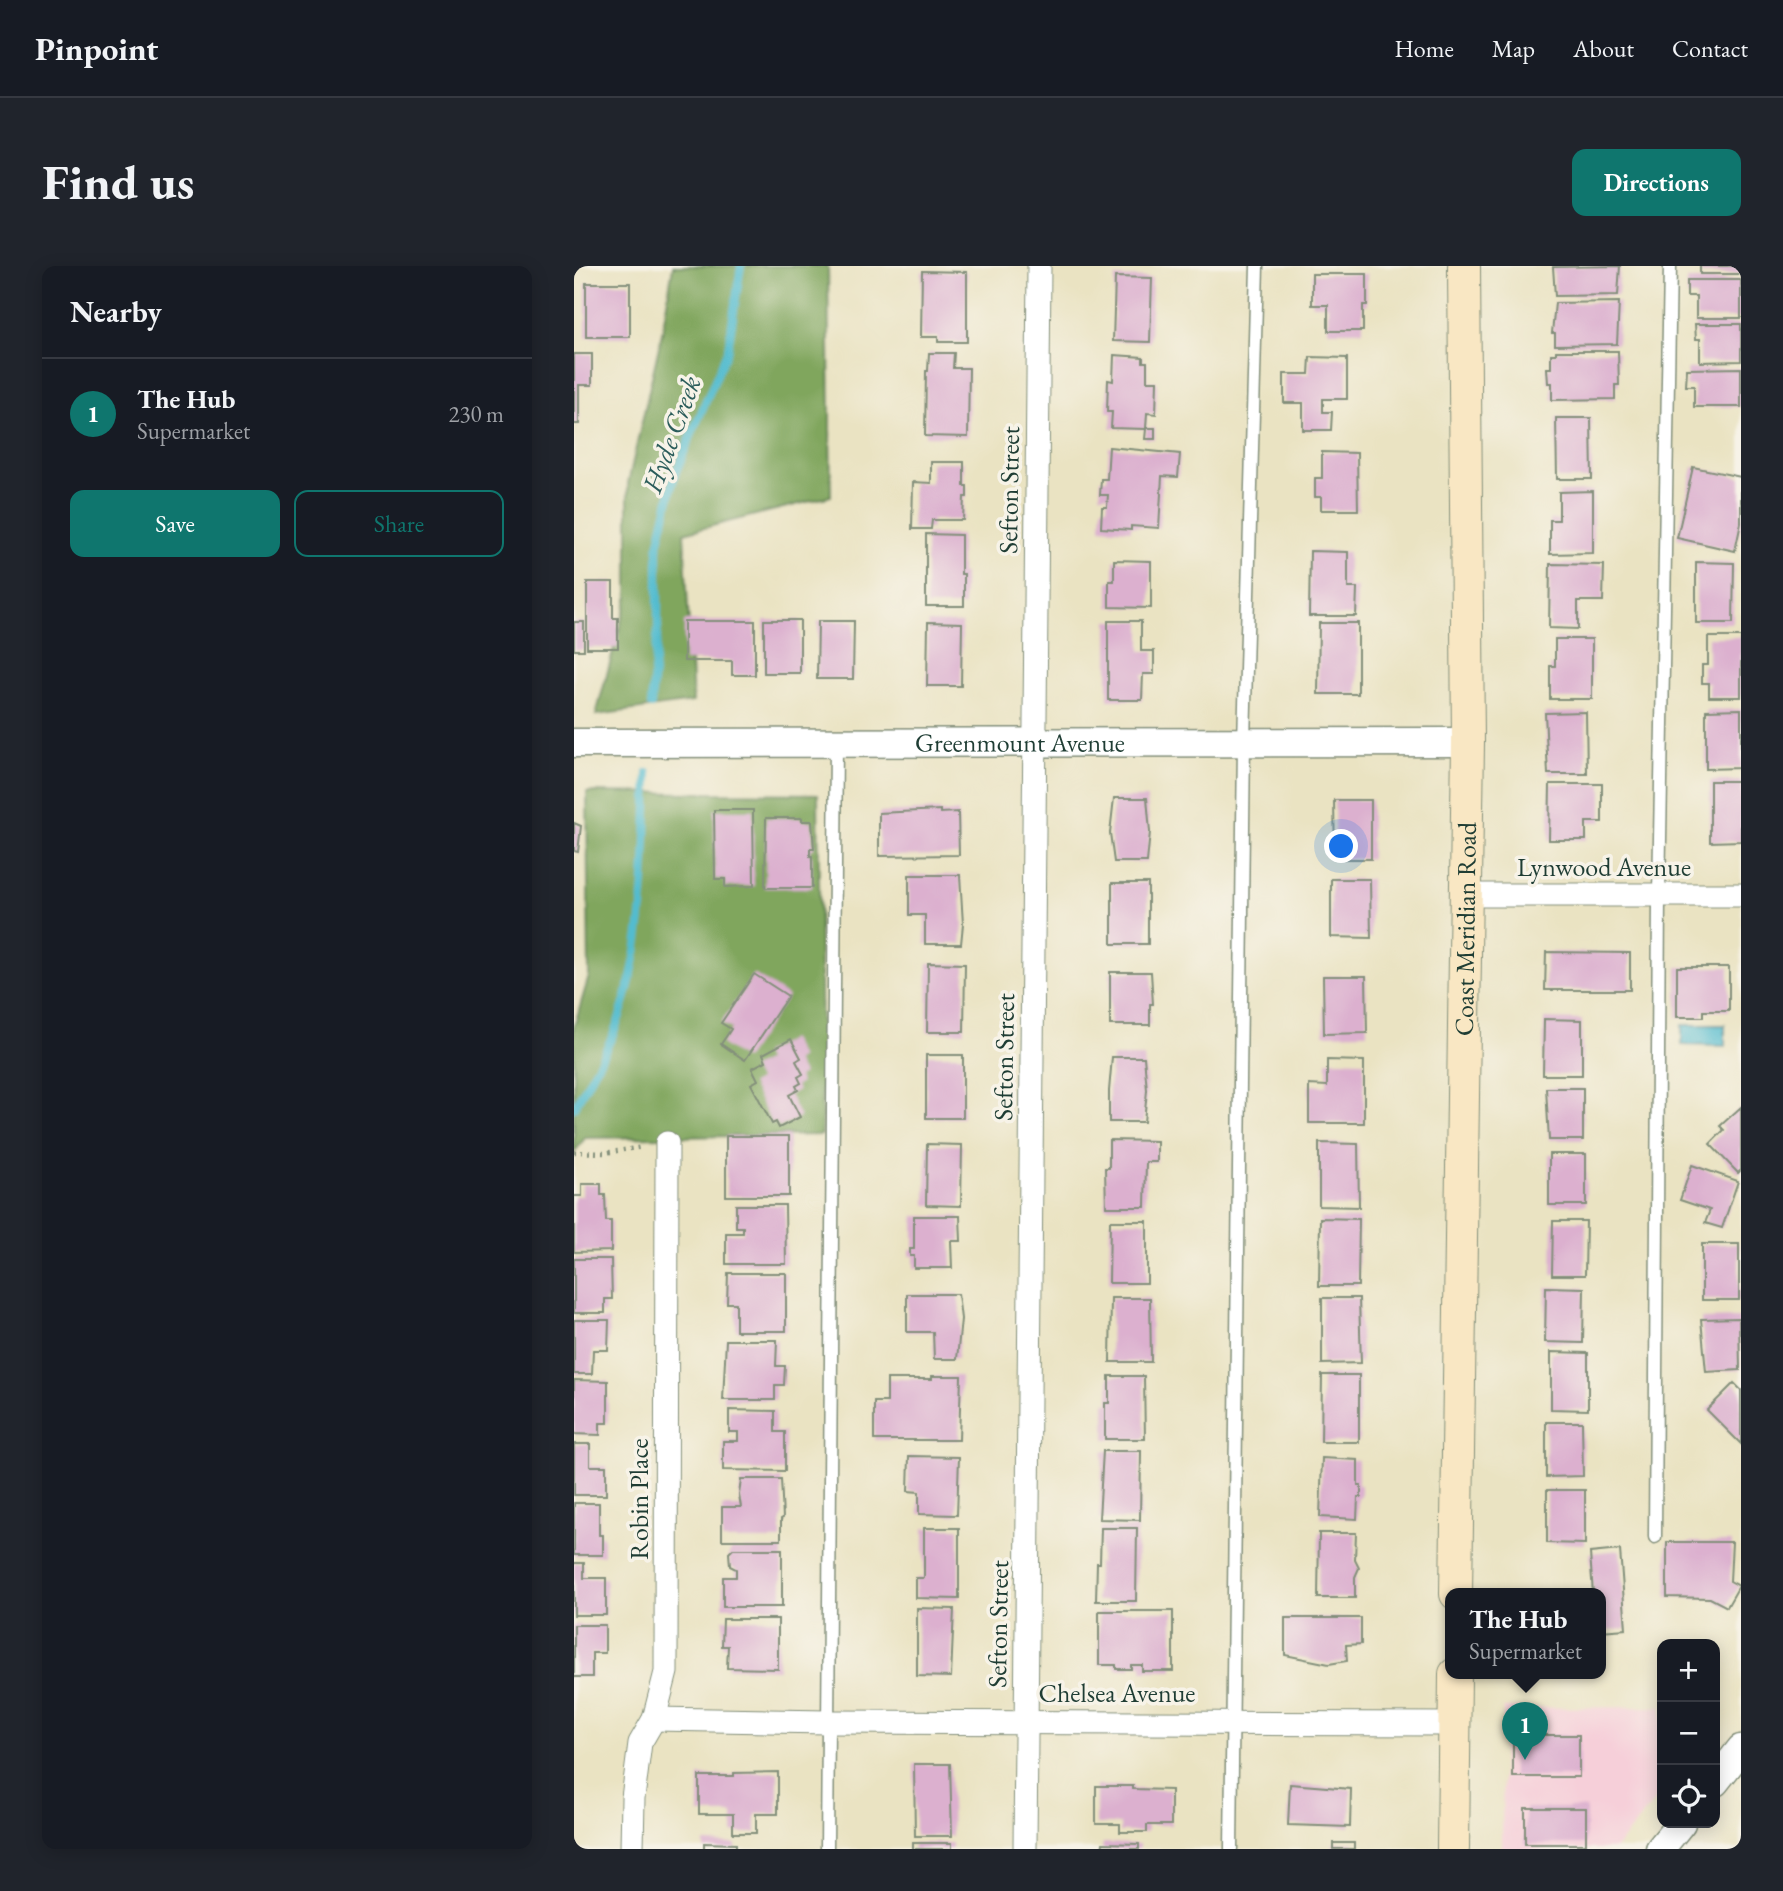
<!DOCTYPE html>
<meta charset="utf-8">
<style>
body{margin:0;font-family:"EB Garamond",serif;background:#20242c;color:#f1f3f6}
.controls{position:absolute;right:21px;bottom:21px;display:grid;overflow:hidden;border-radius:14px;box-shadow:0 4px 18px #0003}
.controls button{width:63px;height:63px;display:grid;place-items:center;padding:0;border:0;border-bottom:2px solid #363941;background:#171b24;color:#f1f3f6;font:35px sans-serif}
.you{position:absolute;left:768px;top:581px;width:24px;height:24px;margin:-18px;border:5px solid #fff;border-radius:50%;background:#1a73e8;box-shadow:0 0 0 10px #1a73e833}
.badge{display:grid;place-items:center;width:46px;height:46px;border-radius:50%;background:#0f766e;color:#fff;font-size:23px;font-weight:700}
.pin{position:absolute;translate:-50% -58px;filter:drop-shadow(0 2px 4px #0008)}
.pin::after{content:'';position:absolute;top:37px;width:24px;height:21px;background:inherit;clip-path:polygon(0 0,100% 0,50% 100%)}
.popup{position:absolute;left:871px;top:1322px;width:161px;height:91px;box-sizing:border-box;display:grid;place-content:center;border-radius:14px;background:#171b24;filter:drop-shadow(0 2px 5px #0005);font-size:23px;white-space:nowrap;color:#9ea1a6}
.popup b{font-size:26px;color:#f1f3f6}
.popup::after{content:'';position:absolute;left:50%;top:100%;margin-left:-14px;border:14px solid transparent;border-top-color:#171b24}
.list{margin:0;padding:0;list-style:none}
h2{display:flex;justify-content:space-between;align-items:center;height:91px;margin:0;padding:0 28px;font-size:30px}
h2 small{font-size:23px;font-weight:400;color:#9ea1a6}
.list li{display:grid;grid-template-columns:46px 1fr auto;gap:21px;align-items:center;box-sizing:border-box;height:112px;padding:0 28px;border-top:2px solid #363941}
.list b{display:block;font-size:26px;white-space:nowrap}
.list p{margin:0;font-size:23px;white-space:nowrap;color:#9ea1a6}
.list em{font-size:23px;font-style:normal;color:#9ea1a6}
.actions{display:flex;gap:14px;padding:21px 28px}
.actions a{flex:1;padding:16px 0;border:2px solid #0f766e;border-radius:14px;text-align:center;font-size:24px;color:#0f766e}
.actions .main{background:#0f766e;color:#fff}
.icon{flex:none;width:38px;height:38px;fill:none;stroke:currentColor;stroke-width:2;stroke-linecap:round;stroke-linejoin:round}
.map{position:relative;flex:none;width:1167px;height:1583px;overflow:hidden;border-radius:14px}
header{display:flex;align-items:center;gap:42px;box-sizing:border-box;height:98px;padding:0 35px;background:#171b24;border-bottom:2px solid #363941}
header strong{font-size:33px}
nav{display:flex;gap:38px;margin-inline-start:auto;font-size:24px}
.intro{display:flex;align-items:center;justify-content:space-between;box-sizing:border-box;height:168px;padding:0 42px}
h1{margin:0;font-size:49px}
.button{padding:18px 32px;border-radius:14px;background:#0f766e;color:#fff;font-size:24px;font-weight:700}
main{display:flex;gap:42px;padding:0 42px}
aside{flex:1;background:#171b24;border-radius:14px;box-shadow:0 4px 18px #0003}
.map>svg:first-child{display:block}
</style>
<header>
<strong>Pinpoint</strong>
<nav><a>Home</a><a>Map</a><a>About</a><a>Contact</a></nav>
</header>
<div class="intro"><h1>Find us</h1><a class="button">Directions</a></div>
<main>
<aside>
<h2>Nearby<small></small></h2>
<ul class="list">
<li><span class="badge">1</span><div><b>The Hub</b><p>Supermarket</p></div><em>230 m</em></li>
</ul>
<div class="actions"><a class="main">Save</a><a>Share</a></div>
</aside>
<div class="map">
<svg width="1167" height="1583" viewBox="0 0 1167 1583">
<rect width="100%" height="100%" fill="#f7f3e8"/>
<filter id="ink" filterUnits="userSpaceOnUse"><feTurbulence type="fractalNoise" baseFrequency=".0143" numOctaves="2"/><feDisplacementMap in="SourceGraphic" scale="14" xChannelSelector="R" yChannelSelector="G"/><feConvolveMatrix kernelMatrix="1 2 1 2 8 2 1 2 1" color-interpolation-filters="sRGB"/></filter>
<filter id="wash" filterUnits="userSpaceOnUse"><feTurbulence type="fractalNoise" baseFrequency=".00686" numOctaves="4" result="noise"/><feDisplacementMap in="SourceGraphic" scale="28" xChannelSelector="R" yChannelSelector="G"/><feGaussianBlur stdDeviation="1.57" result="paint"/><feColorMatrix in="noise" values="0 0 0 0 0 0 0 0 0 0 0 0 0 0 0 0 0 1.4 0 .05"/><feComposite in="paint" operator="in"/></filter>
<g filter="url(#wash)">
<rect width="100%" height="100%" fill="#eae3c2"/>
<!-- built -->
<path fill="#f6cfd9" d="M1088,1441V1526L1041,1583H928L929,1442Z"/>
<!-- forest -->
<g fill="#80a65d" stroke="#507248" stroke-width="2">
<path d="M99,0H254L257,230L110,267L119,436L22,449L54,330V217L88,67Z"/>
<path d="M13,526L244,528L248,869L11,872L0,887V761L15,710Z"/>
</g>
<!-- water -->
<path fill="#52bccf" stroke="#387c82" stroke-width="2" d="M1108,759H1151V780L1108,779Z"/>
<g fill="none" stroke-linecap="round" stroke-linejoin="round">
<!-- stream -->
<g stroke="#52bccf" stroke-width="8">
<path d="M77,439L84,361V280L101,208L154,83L167,0"/>
<path d="M0,842C13,817 29,792 40,766C73,684 71,594 74,507"/>
</g>
</g>
<g id="blocks">
<!-- building -->
<g fill="#dcb0cf">
<path d="M1046,0L1044,29L981,30L979,1Z"/>
<rect x="1126" y="0" width="41" height="8"/>
<path d="M348,5L393,6V76H364V71H347Z"/>
<path d="M738,8H793V39H789V65H754V39H738Z"/>
<path d="M541,11L578,12L576,76L539,75Z"/>
<path d="M1113,14H1167V52H1122V30H1113Z"/>
<rect x="12" y="17" width="44" height="54"/>
<path d="M1045,36L1043,78L981,79V67H978L981,37Z"/>
<path d="M1121,58H1167V95L1126,96V73H1122Z"/>
<path d="M982,85H1044L1045,119H1041V133L978,134V117H974L973,102H977V88H982Z"/>
<path d="M355,87H380L379,102H395L394,171L351,170L352,105H354Z"/>
<path d="M0,88H18V119H5V158H0Z"/>
<path d="M540,89L569,91V96H573V115H583L582,148L573,147L572,162H581V173H571L572,163L537,162L538,146H533L534,114L539,115Z"/>
<path d="M736,91L773,92V133H749V146H758L757,164H729V137H710V108H735Z"/>
<path d="M1167,102V141H1120V120H1112L1113,103Z"/>
<path d="M982,152H1017L1018,213H983Z"/>
<path d="M535,181L606,188L604,211L588,210L585,262L557,260V264L527,262L528,241H533L534,229H526L527,213H533Z"/>
<path d="M748,186L783,187L784,244H747V231H741V212H748Z"/>
<path d="M357,196H390V220H393V231H390L389,254H358L357,263H338L339,216L357,217Z"/>
<path d="M1119,201L1167,211V257L1161,285L1103,272Z"/>
<path d="M1019,225V287L976,288V254H985V226Z"/>
<path d="M352,268L387,269V308H390V340H352Z"/>
<path d="M736,285L774,286V322H783L782,350H735Z"/>
<path d="M540,294L577,295V342L535,341V315H540Z"/>
<path d="M1122,296L1160,297L1159,357H1122Z"/>
<path d="M976,298L1030,299L1029,335H1004V363L975,362Z"/>
<path d="M13,316H39V352H44V382H13Z"/>
<rect x="190" y="354" width="36" height="53"/>
<path d="M110,355H181V409H158V395H110Z"/>
<path d="M244,355H280L279,413H243Z"/>
<path d="M534,355H567V385H580V408H569L568,434H534Z"/>
<rect x="0" y="356" width="10" height="28"/>
<path d="M354,356L388,357L387,420H353Z"/>
<path d="M745,357H784V428H744Z"/>
<path d="M1134,371H1167V431H1135V417H1128V399H1134Z"/>
<path d="M981,373H1018V433H976V400H981Z"/>
<path d="M1167,443V502L1132,503V444Z"/>
<path d="M1012,446L1013,508H974L971,447Z"/>
<path d="M1136,515H1167V575L1136,576Z"/>
<path d="M976,518H1028V556H1012V574H975Z"/>
<path d="M540,532H573L576,566L573,596H540L536,567Z"/>
<path d="M760,534H797V593H761Z"/>
<path d="M140,544H179L180,620L151,621V613H141Z"/>
<path d="M366,544V547L384,546L385,589L305,590V547Z"/>
<path d="M192,552H228V555H238L240,583H236V590H238V622H191Z"/>
<path d="M0,557L7,560L4,586L0,585Z"/>
<path d="M335,609H386L389,658L387,678H351V649H335Z"/>
<path d="M757,613H796L797,672L757,671Z"/>
<rect x="538" y="617" width="36" height="61"/>
<path d="M972,686L1056,687V724H971Z"/>
<path d="M354,697L391,698L390,766H353Z"/>
<path d="M1103,701H1155V745H1129V751H1103Z"/>
<path d="M536,706H577L579,738H576V759H536Z"/>
<path d="M180,708L214,730L171,794L147,778L157,763L147,757Z"/>
<path d="M749,710H792L793,767L750,768Z"/>
<path d="M970,753L1008,754V809H969Z"/>
<path d="M217,773L227,792L222,795L229,808L224,811L227,817L222,820L224,824L215,829L226,851L205,862L202,856L198,858L177,818L184,814L178,802L192,795L189,788Z"/>
<rect x="352" y="789" width="37" height="63"/>
<path d="M538,791H570L573,824L570,856H535V825Z"/>
<path d="M753,794L790,795V857H735V819L753,820Z"/>
<path d="M972,822H1009V874H975Z"/>
<path d="M1167,841V904L1164,907L1136,878L1150,864L1146,860Z"/>
<rect x="152" y="870" width="63" height="60"/>
<path d="M535,874L583,875V896H572L571,941H532L531,902H535Z"/>
<path d="M745,877L784,878L785,941L745,940Z"/>
<path d="M353,878L388,879L387,940L352,939Z"/>
<rect x="975" y="888" width="37" height="51"/>
<path d="M1118,899L1164,915L1148,962L1131,957L1136,944L1106,934Z"/>
<path d="M8,918H27V929H31L32,955H37V985L0,986V930H8Z"/>
<path d="M162,939H211L212,998H152V967H169V961H162Z"/>
<path d="M340,950H386L387,975H377L378,1002H340V990H336V983H340Z"/>
<path d="M746,952L785,953L784,1020H745Z"/>
<path d="M536,955H573V1017H535Z"/>
<path d="M979,955H1012L1011,1009H978Z"/>
<rect x="1128" y="978" width="37" height="56"/>
<path d="M0,993H37L38,1033H31V1047H0Z"/>
<path d="M154,1007H212V1065H162V1037H153Z"/>
<path d="M972,1021L1010,1022L1009,1077L971,1076Z"/>
<path d="M333,1028H384L387,1053L383,1093H360L359,1066H333Z"/>
<path d="M537,1032H576L577,1096H536Z"/>
<path d="M748,1032H785L787,1097L748,1098Z"/>
<path d="M1165,1052L1166,1104L1132,1106L1127,1053Z"/>
<path d="M0,1054H35L34,1084H19L18,1108H0Z"/>
<path d="M152,1074H203L202,1100H211L210,1119H201V1134H149Z"/>
<path d="M977,1086L1014,1087V1144L977,1143Z"/>
<path d="M748,1109H785V1176H747Z"/>
<path d="M358,1110H387L385,1174H300V1136H313V1113H358Z"/>
<path d="M535,1110H570L571,1173H531V1137H535Z"/>
<path d="M0,1114L34,1115V1157H26V1169L0,1168Z"/>
<path d="M1160,1117L1167,1124V1178L1133,1144Z"/>
<path d="M155,1144L201,1145V1166H211V1205L149,1204V1175H164V1166H155Z"/>
<path d="M972,1156H1008L1009,1210L972,1211Z"/>
<path d="M0,1178H16V1200H32V1229H0Z"/>
<path d="M529,1185H567L566,1254L525,1253Z"/>
<path d="M335,1190L385,1191L383,1249L345,1248V1226L334,1225Z"/>
<path d="M748,1192L784,1194V1219H787V1231H784L783,1253L746,1251Z"/>
<path d="M167,1213H207L209,1252L207,1253V1274H148V1241H167L165,1229Z"/>
<path d="M973,1224H1011V1278L973,1277Z"/>
<path d="M0,1237H25V1269H29V1289H0Z"/>
<path d="M350,1262H385V1333L342,1332V1312H350Z"/>
<path d="M527,1262H563L562,1335H522L523,1297H526Z"/>
<path d="M745,1267H782L781,1294L785,1302L781,1311V1332H744Z"/>
<path d="M1093,1276H1158L1156,1315L1165,1320L1153,1341L1136,1332L1093,1331Z"/>
<path d="M159,1283H208V1341H149V1311H162V1303L156,1300L155,1287Z"/>
<path d="M1046,1284L1052,1363L1026,1365V1328H1019L1016,1287Z"/>
<path d="M0,1297H10V1312H32V1349H0Z"/>
<path d="M343,1342L380,1343L377,1411L343,1410Z"/>
<path d="M525,1345H599V1405H568V1399H557V1403H542V1399H525Z"/>
<path d="M711,1352H787V1378L772,1379L773,1395L755,1398L711,1389Z"/>
<path d="M149,1353H204V1403L153,1402L154,1380H148Z"/>
<path d="M0,1359H31V1387H18V1411H0Z"/>
<rect x="939" y="1469" width="66" height="42"/>
<path d="M340,1498H376L378,1570H341Z"/>
<path d="M204,1506V1548H182V1567H159V1548H125V1510H160V1507Z"/>
<path d="M716,1518L777,1523L776,1561L714,1559Z"/>
<path d="M522,1520H559V1523L597,1524V1559H573V1566H546V1558H522Z"/>
<rect x="951" y="1542" width="61" height="36"/>
<path d="M130,1577L162,1578V1583H130Z"/>
<rect x="339" y="1577" width="39" height="6"/>
<path d="M529,1577L565,1578V1583H528Z"/>
<rect x="759" y="1577" width="21" height="6"/>
</g>
</g>
</g>
<g filter="url(#ink)">
<use href="#blocks" fill-opacity="0" stroke="#84907b" stroke-width="2"/>
<g fill="none" stroke-linecap="round" stroke-linejoin="round">
<defs>
<g id="service">
<path d="M1081,1271L1085,630L1096,0"/>
<path d="M253,1583L262,477"/>
<path d="M657,1583L670,476L683,0"/>
</g>
<g id="minor">
<path d="M892,629H1167"/>
<path d="M80,1453L254,1456L880,1458"/>
<path d="M58,1583L59,1532L66,1477L80,1453L92,1406L93,877"/>
<path d="M451,1583L465,0"/>
</g>
<g id="tertiary">
<path id="s1" d="M0,477L894,476"/>
<path d="M1141,1516L1167,1483"/>
<path d="M1086,1583L1107,1557"/>
</g>
<g id="secondary">
<path id="s2" d="M882,1328L894,476L890,0"/>
<path d="M879,1583L881,1408"/>
</g>
</defs>
<!-- service casing -->
<use href="#service" stroke="#84907b" stroke-width="15"/>
<!-- minor casing -->
<use href="#minor" stroke="#84907b" stroke-width="25"/>
<!-- tertiary casing -->
<use href="#tertiary" stroke="#84907b" stroke-width="31"/>
<!-- secondary casing -->
<use href="#secondary" stroke="#84907b" stroke-width="34"/>
<!-- path -->
<path stroke="#84907b" stroke-width="4.5" stroke-dasharray="2 5" stroke-linecap="butt" d="M0,886L30,887L69,881"/>
<!-- service -->
<use href="#service" stroke="#fff" stroke-width="12"/>
<!-- minor -->
<use href="#minor" stroke="#fff" stroke-width="23"/>
<!-- tertiary -->
<use href="#tertiary" stroke="#fff" stroke-width="28"/>
<!-- secondary -->
<use href="#secondary" stroke="#f9e7c3" stroke-width="32"/>
</g>
</g>
<g text-anchor="middle" dominant-baseline="central" stroke-width="7" stroke-linejoin="round" paint-order="stroke">
<!-- street labels -->
<g font-size="26" fill="#1f3d34" stroke="#f7f3e8">
<text transform="translate(435 224) rotate(-89)">Sefton Street</text>
<text stroke="none"><textPath href="#s1" startOffset="446">Greenmount Avenue</textPath></text>
<text x="1030" y="601">Lynwood Avenue</text>
<text stroke="none"><textPath href="#s2" startOffset="665">Coast Meridian Road</textPath></text>
<text transform="translate(430 791) rotate(-89)">Sefton Street</text>
<text transform="translate(65 1233) rotate(-90)">Robin Place</text>
<text transform="translate(424 1358) rotate(-89)">Sefton Street</text>
<text x="543" y="1427">Chelsea Avenue</text>
</g>
<!-- water labels -->
<g font-size="28" font-style="italic" fill="#2c5d5b" stroke="#f7f3e8">
<text transform="translate(97 168) rotate(-70)">Hyde Creek</text>
</g>
</g>
</svg>
<div class="controls">
<button>+</button>
<button>−</button>
<button><svg class="icon" aria-label="locate" viewBox="0 0 24 24"><circle cx="12" cy="12" r="6"/><path d="M12 2v4M12 18v4M2 12h4M18 12h4"/></svg></button>
</div>
<div class="you"></div>
<div class="pin badge" style="left:951px;top:1494px">1</div>
<div class="popup"><b>The Hub</b>Supermarket</div>
</div>
</main>
